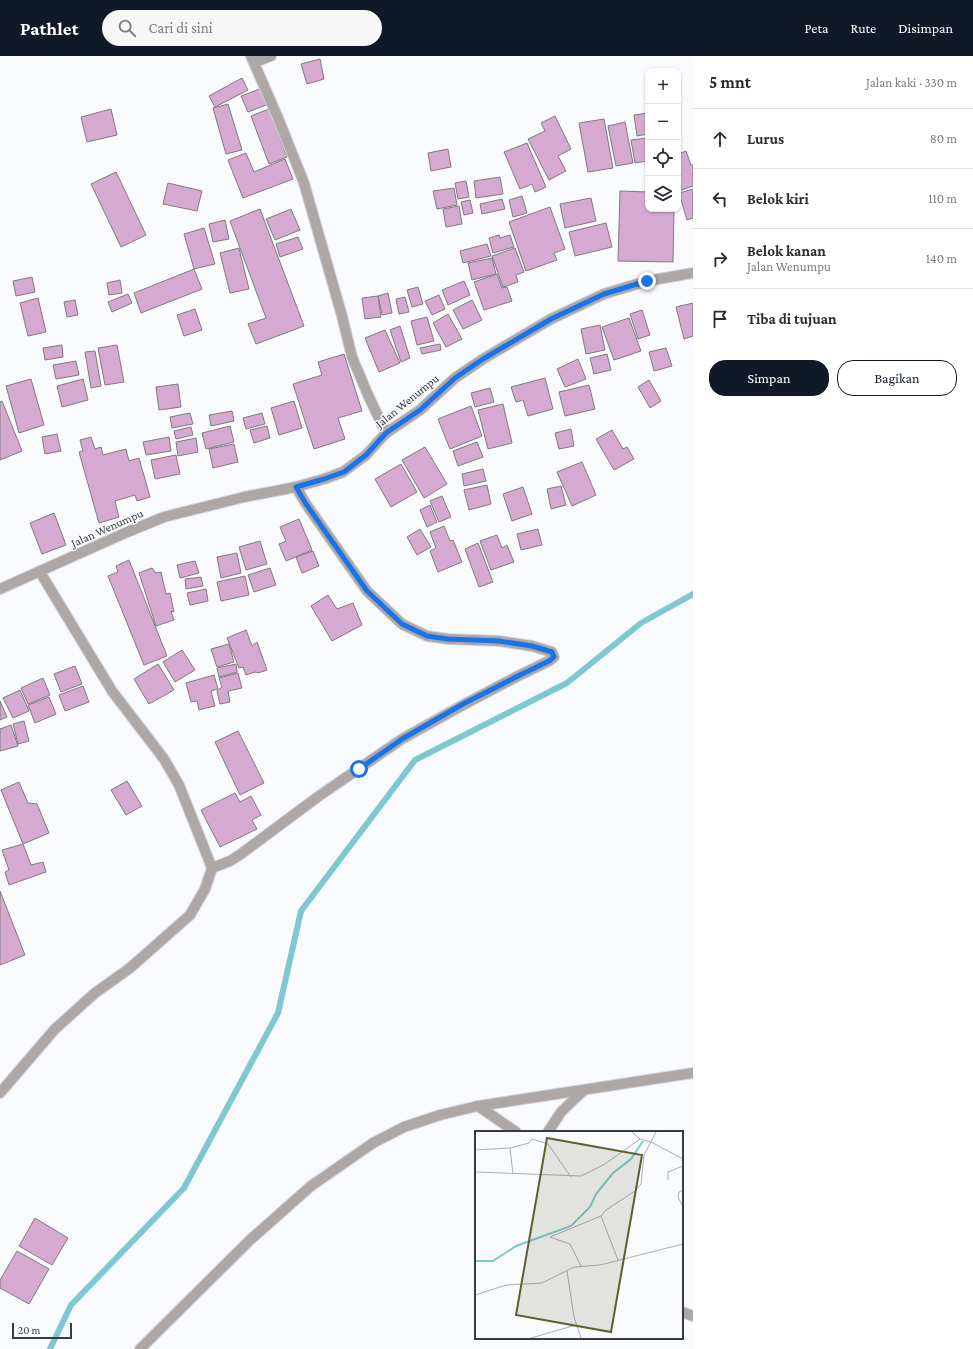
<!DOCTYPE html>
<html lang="id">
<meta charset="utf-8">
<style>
body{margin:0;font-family:"Crimson Pro",serif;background:#f7f7f7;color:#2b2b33}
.controls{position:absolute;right:12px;top:12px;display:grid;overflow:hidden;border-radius:8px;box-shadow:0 1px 3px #0004}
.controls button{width:36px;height:36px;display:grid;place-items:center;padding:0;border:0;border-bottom:1px solid #e1e1e2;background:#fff;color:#2b2b33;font:20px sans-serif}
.scale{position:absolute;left:12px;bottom:10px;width:60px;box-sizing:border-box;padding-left:4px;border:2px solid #383a3d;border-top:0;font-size:11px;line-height:14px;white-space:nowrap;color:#383a3d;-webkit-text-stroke:3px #f9fafe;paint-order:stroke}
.stop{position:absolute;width:12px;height:12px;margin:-9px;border:3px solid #1a73e8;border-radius:50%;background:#fff}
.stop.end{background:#1a73e8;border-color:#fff;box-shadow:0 1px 4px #0008}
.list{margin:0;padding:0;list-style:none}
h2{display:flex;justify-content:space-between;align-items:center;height:52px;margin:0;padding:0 16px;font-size:17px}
h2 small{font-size:13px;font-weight:400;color:#7c7c81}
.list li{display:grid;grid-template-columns:26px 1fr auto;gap:12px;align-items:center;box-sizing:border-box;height:60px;padding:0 16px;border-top:1px solid #e1e1e2}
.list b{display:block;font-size:15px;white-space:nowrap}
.list p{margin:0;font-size:13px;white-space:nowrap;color:#7c7c81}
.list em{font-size:13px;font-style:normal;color:#7c7c81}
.actions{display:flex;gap:8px;padding:12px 16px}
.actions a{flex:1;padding:9px 0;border:1px solid #111827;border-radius:16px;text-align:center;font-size:14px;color:#111827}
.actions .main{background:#111827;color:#fff}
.icon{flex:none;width:22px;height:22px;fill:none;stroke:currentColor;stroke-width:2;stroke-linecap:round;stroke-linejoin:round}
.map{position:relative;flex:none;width:693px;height:1293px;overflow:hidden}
header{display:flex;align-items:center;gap:24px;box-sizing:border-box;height:56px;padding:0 20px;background:#111827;color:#fff}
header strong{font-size:19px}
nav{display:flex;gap:22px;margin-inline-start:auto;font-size:14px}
.search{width:280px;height:36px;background:#f7f7f7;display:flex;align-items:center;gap:10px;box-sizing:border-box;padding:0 14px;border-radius:22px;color:#7c7c81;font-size:15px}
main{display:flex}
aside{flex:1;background:#fff}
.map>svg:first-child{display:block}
</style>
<header>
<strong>Pathlet</strong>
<div class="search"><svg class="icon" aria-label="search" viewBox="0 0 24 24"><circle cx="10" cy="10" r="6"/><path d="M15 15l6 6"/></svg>Cari di sini</div>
<nav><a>Peta</a><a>Rute</a><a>Disimpan</a></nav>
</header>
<main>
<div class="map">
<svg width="693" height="1293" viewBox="0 0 693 1293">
<rect width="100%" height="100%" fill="#f9fafe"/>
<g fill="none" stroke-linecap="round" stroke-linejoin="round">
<!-- stream -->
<path stroke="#80c8d1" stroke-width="6" d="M50,1293L71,1249L184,1132L278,957L301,855L415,704L567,627L641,567L693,538"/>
</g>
<!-- building -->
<g fill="#d5a9d0" stroke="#817a80">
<path d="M320,3L324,23L307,28L301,8Z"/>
<path d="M242,22L248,34L215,51L209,40Z"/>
<path d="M260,33L266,49L248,56L241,40Z"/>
<path d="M228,48L242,94L226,98L213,52Z"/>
<path d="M111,53L117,79L87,86L81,61Z"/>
<path d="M269,53L287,101L269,108L251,60Z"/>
<path d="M648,57V78L637,80L634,59Z"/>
<path d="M555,60L571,93L558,100L566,115L549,124L528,83L545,75L541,67Z"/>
<path d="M604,63L613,112L588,116L579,67Z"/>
<path d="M625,66L633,107L616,110L608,70Z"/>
<path d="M648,82V105L635,107L631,84Z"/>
<path d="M527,87L546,131L535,136L532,128L520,133L504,96Z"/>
<path d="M448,93L451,111L431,115L428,97Z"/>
<path d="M686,95L691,109H693V130L679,135L678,131V98Z"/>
<path d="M246,97L254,116L285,103L293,123L243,142L228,104Z"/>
<path d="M116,116L146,179L121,191L91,128Z"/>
<path d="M500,121L503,138L476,142L474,125Z"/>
<path d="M466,125L469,141L458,143L455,127Z"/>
<path d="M168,127L202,135L197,155L163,148Z"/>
<path d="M454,132L457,149L437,153L433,135Z"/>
<path d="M693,133V162L687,164L679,137Z"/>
<path d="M620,135L648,136V153H674L673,206L618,205Z"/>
<path d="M522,140L527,157L513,161L509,144Z"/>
<path d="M591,142L596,165L565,172L560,148Z"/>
<path d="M502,143L505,153L482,158L480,148Z"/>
<path d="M470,144L473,157L464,159L461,146Z"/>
<path d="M459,150L462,168L446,171L443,153Z"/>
<path d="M550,151L565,193L554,197L557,204L526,215L509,166Z"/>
<path d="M260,153L304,270L256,288L248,268L266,262L230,165Z"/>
<path d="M291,153L300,174L275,184L266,163Z"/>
<path d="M225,164L229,183L213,186L209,168Z"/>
<path d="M606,167L612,191L575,200L569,176Z"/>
<path d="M204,172L215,208L194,213L184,178Z"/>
<path d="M499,179L500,182L510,179L514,191L493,197L489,182Z"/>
<path d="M298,181L303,193L280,201L276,188Z"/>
<path d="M487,188L491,200L463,207L460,195Z"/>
<path d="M239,192L249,233L230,237L220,197Z"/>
<path d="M515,192L524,216L516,219L518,226L503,231L492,200Z"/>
<path d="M492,202L496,218L472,224L468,207Z"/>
<path d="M194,213L202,233L141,257L134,237Z"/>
<path d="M497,218L502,232L507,231L512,245L484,254L474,226Z"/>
<path d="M32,221L35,236L16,240L13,225Z"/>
<path d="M120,224L122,237L109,239L107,227Z"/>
<path d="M464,225L470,239L448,249L442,234Z"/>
<path d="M418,231L423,248L412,251L407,234Z"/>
<path d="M388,237L392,257L382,259L378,240Z"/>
<path d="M128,238L132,247L112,256L108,246Z"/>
<path d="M439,239L445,253L432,259L425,245Z"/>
<path d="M378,240L381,261L365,263L362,242Z"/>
<path d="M405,241L409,256L399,258L396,243Z"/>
<path d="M38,242L46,276L28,280L20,247Z"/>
<path d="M75,244L78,259L67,261L64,246Z"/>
<path d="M472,244L482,264L463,273L453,254Z"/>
<path d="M693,247V280L684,283L676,251Z"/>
<path d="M195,253L202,274L184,280L177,259Z"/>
<path d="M642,254L650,279L638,283L630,258Z"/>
<path d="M448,258L462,283L446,291L433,267Z"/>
<path d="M427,261L434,285L417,289L411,265Z"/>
<path d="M629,262L641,295L614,304L602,271Z"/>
<path d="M600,269L605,294L586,298L581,273Z"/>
<path d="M400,270L410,302L401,306L390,274Z"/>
<path d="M385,274L400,307L379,316L365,282Z"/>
<path d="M440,288L441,294L422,298L420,292Z"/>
<path d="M62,289L63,301L45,304L43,292Z"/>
<path d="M117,289L124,326L105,329L98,292Z"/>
<path d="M666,292L672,310L654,315L649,296Z"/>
<path d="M95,295L101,330L91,332L85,296Z"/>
<path d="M344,298L362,355L338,362L345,383L314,393L293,328L322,319L318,306Z"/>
<path d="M607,298L611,314L594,318L590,302Z"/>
<path d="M578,303L586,323L565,331L557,313Z"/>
<path d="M76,305L79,319L56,323L53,309Z"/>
<path d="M545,322L553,353L528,360L523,344L516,346L511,331Z"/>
<path d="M31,323L44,369L19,377L6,330Z"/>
<path d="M83,323L88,344L62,351L57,330Z"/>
<path d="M649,324L661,345L650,352L638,331Z"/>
<path d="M178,328L181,351L159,354L156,331Z"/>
<path d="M589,329L595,353L565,360L559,336Z"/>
<path d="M490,332L494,346L475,351L471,337Z"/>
<path d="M2,345L22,395L0,404V346Z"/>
<path d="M294,345L302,372L279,379L271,352Z"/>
<path d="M503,348L512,387L488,393L478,354Z"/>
<path d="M471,350L482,380L450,393L438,363Z"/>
<path d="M232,355L234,365L211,370L209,359Z"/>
<path d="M190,357L193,368L172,372L170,361Z"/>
<path d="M262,357L265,368L246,373L243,362Z"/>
<path d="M230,370L234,386L206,393L202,377Z"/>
<path d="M267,370L270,382L254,387L250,374Z"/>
<path d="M191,371L193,379L176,383L174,375Z"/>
<path d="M571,373L574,390L559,393L555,377Z"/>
<path d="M612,374L623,393L627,391L634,403L614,414L596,383Z"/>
<path d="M57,378L61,395L45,398L42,381Z"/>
<path d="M91,381L95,393L101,391L103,399L126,393L129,405L139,402L150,441L137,445L135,439L115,445L119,461L99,467L79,396L83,395L80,384Z"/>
<path d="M169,381L171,395L146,399L143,386Z"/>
<path d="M196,382L198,396L178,400L176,386Z"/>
<path d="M477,386L483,401L458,410L453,395Z"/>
<path d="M234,388L238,406L213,412L209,393Z"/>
<path d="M425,391L447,428L424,442L402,404Z"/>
<path d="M176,399L180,418L155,423L151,404Z"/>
<path d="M582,406L596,439L572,450L557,416Z"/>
<path d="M401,408L417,436L391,451L375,423Z"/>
<path d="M483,413L486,425L464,430L462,418Z"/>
<path d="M487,429L491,448L469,454L464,434Z"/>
<path d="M561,430L566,449L551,453L547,433Z"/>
<path d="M523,431L532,458L512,465L503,438Z"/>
<path d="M442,440L451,461L439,466L430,445Z"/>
<path d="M430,449L437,466L427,471L420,454Z"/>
<path d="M54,457L66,489L42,498L30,467Z"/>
<path d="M299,463L312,494L286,505L279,488L286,485L280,471Z"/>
<path d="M444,470L450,485L453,484L462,506L438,516L430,495L436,492L430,476Z"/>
<path d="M420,473L431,491L417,499L407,481Z"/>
<path d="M538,473L542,489L521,494L517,478Z"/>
<path d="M497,479L502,492L507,489L514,506L491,514L480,485Z"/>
<path d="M260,485L267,508L246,514L239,491Z"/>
<path d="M478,487L493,526L479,531L465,493Z"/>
<path d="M313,495L319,510L302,517L296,501Z"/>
<path d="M237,497L241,517L221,522L217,501Z"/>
<path d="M129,504L167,600L144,609L108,520L118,516L116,510Z"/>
<path d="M195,505L199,517L180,522L177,509Z"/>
<path d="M152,512L156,517L161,516L166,538L170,537L174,556L171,555L174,564L156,570L139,517Z"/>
<path d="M270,512L276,529L254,536L248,519Z"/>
<path d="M245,520L249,539L221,545L217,526Z"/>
<path d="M201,521L203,530L186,533L185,523Z"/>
<path d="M206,533L208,545L190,549L187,537Z"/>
<path d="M328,539L337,553L353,547L362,569L332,585L311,550Z"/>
<path d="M246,574L252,590L257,586L267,614L258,617L255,616L246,619L243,611L239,612L227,582Z"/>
<path d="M229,588L234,606L217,611L211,593Z"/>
<path d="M182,594L195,614L175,626L163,606Z"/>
<path d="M158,608L174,634L149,648L134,623Z"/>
<path d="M236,608L237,616L219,621L217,612Z"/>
<path d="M75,610L82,628L61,636L54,618Z"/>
<path d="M238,617L242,632L228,635L230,646L220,648L217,635L222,631L219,622Z"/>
<path d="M214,619L218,633L211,635L215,650L199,654L197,645L191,646L186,627Z"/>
<path d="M43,622L50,639L28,648L21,632Z"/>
<path d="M83,630L89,646L65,655L59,639Z"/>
<path d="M20,634L29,655L13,662L3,642Z"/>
<path d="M49,641L56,658L35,667L28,649Z"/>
<path d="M0,645L7,661L0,664Z"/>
<path d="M24,665L29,685L18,688L13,668Z"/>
<path d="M11,669L18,690L0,695V673Z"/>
<path d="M238,675L264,727L240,739L215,686Z"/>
<path d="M127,725L142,750L126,759L111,734Z"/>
<path d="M19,726L28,747L37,748L49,777L23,788L1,734Z"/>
<path d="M235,737L240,746L251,740L261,759L252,764L257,773L220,791L201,754Z"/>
<path d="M23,788L31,809L43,806L46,816L9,829L5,816L9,814L2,794Z"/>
<path d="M0,835L25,899L0,909Z"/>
<path d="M35,1162L68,1182L52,1209L19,1190Z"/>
<path d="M17,1195L49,1213L29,1248L0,1232V1224Z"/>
</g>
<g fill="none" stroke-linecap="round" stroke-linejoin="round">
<defs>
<g id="minor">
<path d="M251,0L278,62L304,127L342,260L352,301L368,339L386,377"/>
<path d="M255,6L271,0"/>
<path d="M0,533L125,477L164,461L244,441L296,431L324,423L343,416L366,399L386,377L420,354L455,322L483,303L551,263L604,238L647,225L693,217"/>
<path d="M212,812L230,805L241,798L319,740L402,683L463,649L518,620L549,605L554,601L552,596L532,590L499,585L448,583L427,580L402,568L367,535L306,448L296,431"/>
<path d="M0,1037L55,973L95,937L130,912L190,859L205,833L212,812L179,729L164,703L112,635L40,516"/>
<path d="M478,1050L516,1076"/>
<path d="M548,1076L561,1056L584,1034"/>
<path d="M682,1256L693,1260"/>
<path d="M140,1293L250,1184L311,1130L373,1087L404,1071L440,1059L478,1050L693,1017"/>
</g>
</defs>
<!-- minor casing -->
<use href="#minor" stroke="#d6d7db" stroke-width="12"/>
<!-- minor -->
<use href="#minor" stroke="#ada8a6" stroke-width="10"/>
</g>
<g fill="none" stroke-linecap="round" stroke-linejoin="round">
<!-- route -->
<path stroke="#1a73e8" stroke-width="5" d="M359,713L402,683L463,648L518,620L549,605L554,601L552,596L532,590L499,585L448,583L427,580L402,568L367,535L306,448L296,431L324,423L344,416L366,399L386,377L420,354L455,322L483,303L551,263L604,238L647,225"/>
</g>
<g text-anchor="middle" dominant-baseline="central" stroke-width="3" stroke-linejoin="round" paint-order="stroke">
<!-- street labels -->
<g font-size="12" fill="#383a3d" stroke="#f9fafe">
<text transform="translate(407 345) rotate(-39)">Jalan Wenumpu</text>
<text transform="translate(107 472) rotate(-24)">Jalan Wenumpu</text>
</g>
</g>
<!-- overview -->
<g transform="translate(475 1075)">
<rect width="208" height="208" fill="#f9fafe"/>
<path fill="none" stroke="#80c8d1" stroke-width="2" d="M0,130H18L41,115L96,95L115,76L121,63L138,42L156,28L168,10"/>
<path fill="none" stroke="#acadb1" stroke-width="1" d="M157,1L165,8L176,11L208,28M57,8L73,13L96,46M0,19L35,17M0,41L106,45L130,33L165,8M38,43L35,17L54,12L57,8M193,49V41L208,35M208,59L204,61L203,66L208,76M126,85L143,129M75,106L126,85L131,79L160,60L166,53L169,24L181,1M75,106L95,113L106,135M92,140L99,186L106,207M0,164L31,154L67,152L99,136L125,134L208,113M56,207L101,194"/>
<path fill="#5f5f2c" fill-opacity="0.15" stroke="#5f5f2c" stroke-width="2" d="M72,7L167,24L136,201L41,184Z"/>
<rect width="208" height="208" fill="none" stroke="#383a3d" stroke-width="2"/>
</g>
</svg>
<div class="controls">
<button>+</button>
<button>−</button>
<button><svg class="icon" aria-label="locate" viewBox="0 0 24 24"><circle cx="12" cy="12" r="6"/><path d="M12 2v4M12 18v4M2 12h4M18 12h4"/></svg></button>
<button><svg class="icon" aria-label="layers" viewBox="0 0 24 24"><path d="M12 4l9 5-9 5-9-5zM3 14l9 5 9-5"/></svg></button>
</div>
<div class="scale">20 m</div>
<div class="stop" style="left:359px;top:713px"></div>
<div class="stop end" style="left:647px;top:225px"></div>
</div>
<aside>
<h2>5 mnt<small>Jalan kaki · 330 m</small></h2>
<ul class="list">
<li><svg class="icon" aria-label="ahead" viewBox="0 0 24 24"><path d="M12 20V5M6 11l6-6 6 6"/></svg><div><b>Lurus</b></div><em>80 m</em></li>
<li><svg class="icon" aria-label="left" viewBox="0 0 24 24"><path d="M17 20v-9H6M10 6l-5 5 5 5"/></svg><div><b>Belok kiri</b></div><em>110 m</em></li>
<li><svg class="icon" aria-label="right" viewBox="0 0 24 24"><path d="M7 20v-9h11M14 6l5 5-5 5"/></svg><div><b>Belok kanan</b><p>Jalan Wenumpu</p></div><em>140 m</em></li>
<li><svg class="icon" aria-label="arrive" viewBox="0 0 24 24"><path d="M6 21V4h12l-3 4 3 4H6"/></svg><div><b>Tiba di tujuan</b></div></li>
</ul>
<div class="actions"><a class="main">Simpan</a><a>Bagikan</a></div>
</aside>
</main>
